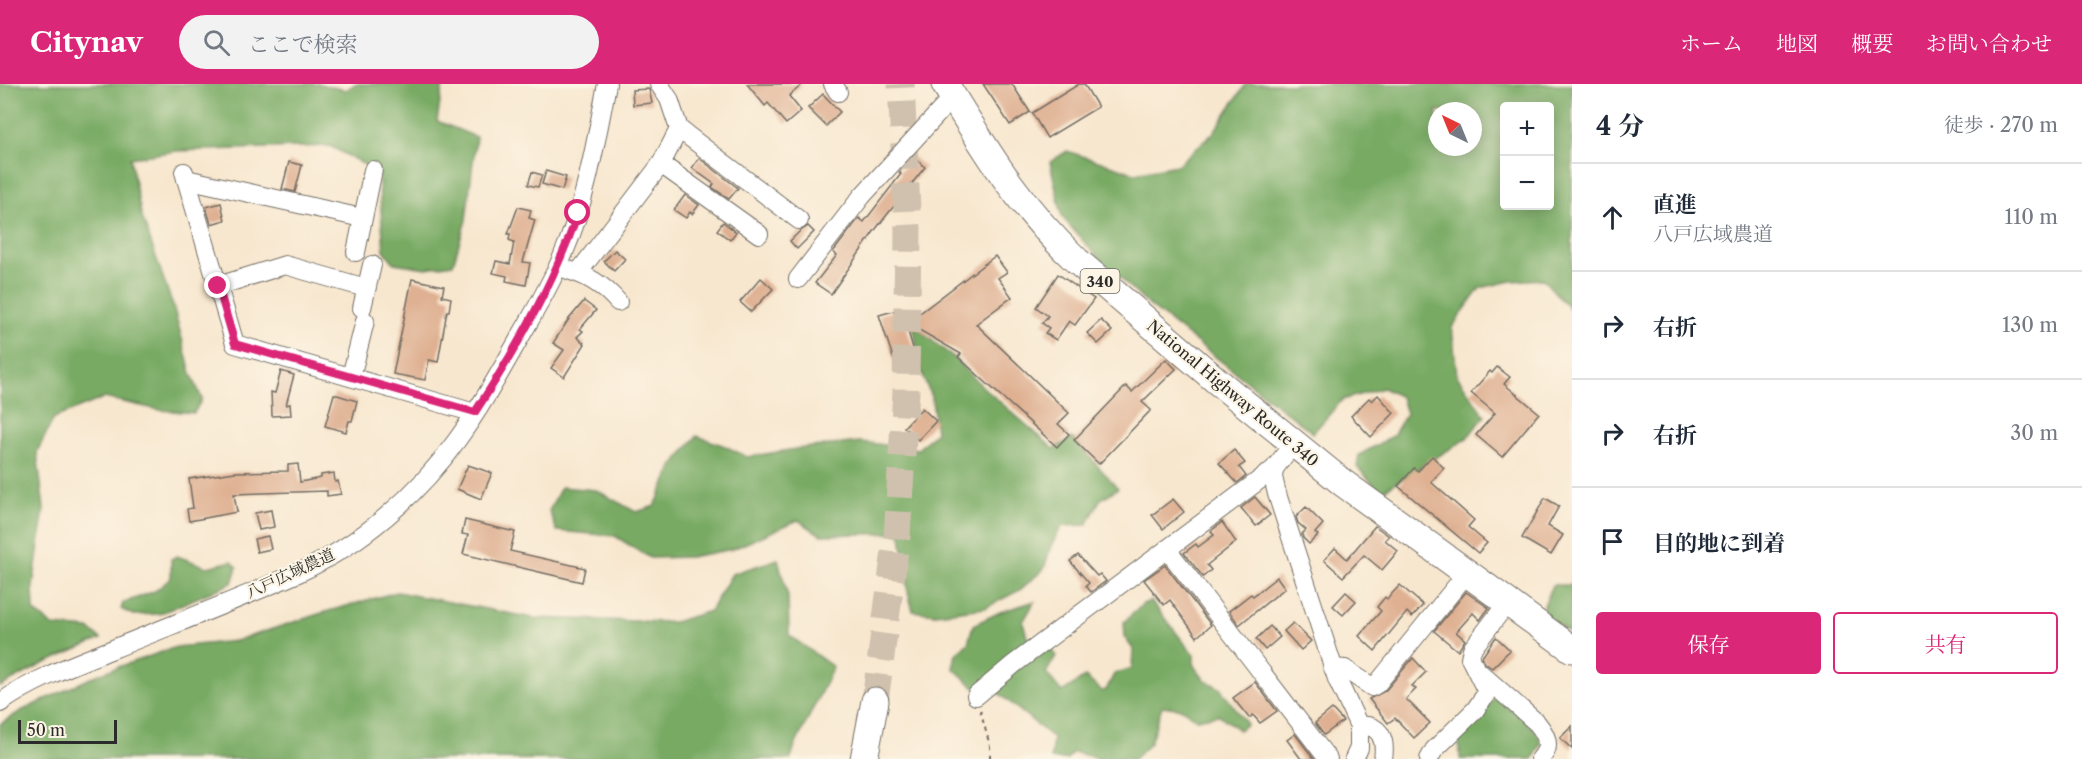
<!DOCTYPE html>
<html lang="ja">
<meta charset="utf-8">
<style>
body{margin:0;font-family:"Libre Caslon Text","Noto Serif JP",serif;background:#f2f2f3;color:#1f2937}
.controls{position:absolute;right:18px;top:18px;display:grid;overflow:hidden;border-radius:6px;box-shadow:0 3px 15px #0003}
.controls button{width:54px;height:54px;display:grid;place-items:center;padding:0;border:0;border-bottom:2px solid #e0e1e3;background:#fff;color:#1f2937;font:30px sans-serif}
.compass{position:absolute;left:1428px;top:18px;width:54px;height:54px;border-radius:50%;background:#fff;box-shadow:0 3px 15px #0003;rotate:317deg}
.scale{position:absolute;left:18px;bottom:15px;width:99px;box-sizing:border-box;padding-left:6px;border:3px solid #2b2b2b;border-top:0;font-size:16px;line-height:21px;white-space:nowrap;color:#2b2b2b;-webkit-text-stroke:4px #fcf5e5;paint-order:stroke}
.stop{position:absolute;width:18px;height:18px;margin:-14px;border:4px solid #db2777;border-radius:50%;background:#fff}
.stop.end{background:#db2777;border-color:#fff;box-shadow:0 2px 6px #0008}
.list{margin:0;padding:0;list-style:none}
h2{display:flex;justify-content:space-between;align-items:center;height:78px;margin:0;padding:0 24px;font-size:26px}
h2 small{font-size:20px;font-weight:400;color:#747a83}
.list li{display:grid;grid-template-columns:39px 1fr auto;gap:18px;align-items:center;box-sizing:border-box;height:108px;padding:0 24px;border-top:2px solid #e0e1e3}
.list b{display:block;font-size:22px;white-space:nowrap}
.list p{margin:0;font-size:20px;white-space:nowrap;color:#747a83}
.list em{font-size:20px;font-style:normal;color:#747a83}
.actions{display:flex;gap:12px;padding:18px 24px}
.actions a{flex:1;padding:14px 0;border:2px solid #db2777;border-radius:6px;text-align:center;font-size:21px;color:#db2777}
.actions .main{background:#db2777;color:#fff}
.icon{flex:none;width:33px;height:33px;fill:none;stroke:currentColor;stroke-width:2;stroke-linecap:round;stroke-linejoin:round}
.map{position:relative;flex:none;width:1572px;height:675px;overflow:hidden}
header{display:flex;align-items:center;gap:36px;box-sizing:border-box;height:84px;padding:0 30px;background:#db2777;color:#fff}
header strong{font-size:28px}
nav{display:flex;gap:33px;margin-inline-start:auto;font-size:21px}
.search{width:420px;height:54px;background:#f2f2f3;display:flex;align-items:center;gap:15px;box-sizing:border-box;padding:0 21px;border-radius:33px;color:#747a83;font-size:22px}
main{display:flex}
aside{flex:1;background:#fff}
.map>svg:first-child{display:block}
</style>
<header>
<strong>Citynav</strong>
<div class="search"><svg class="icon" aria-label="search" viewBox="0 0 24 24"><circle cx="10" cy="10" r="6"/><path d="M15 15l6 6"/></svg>ここで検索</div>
<nav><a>ホーム</a><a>地図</a><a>概要</a><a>お問い合わせ</a></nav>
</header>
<main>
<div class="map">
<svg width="1572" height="675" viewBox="0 0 1572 675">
<rect width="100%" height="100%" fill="#fcf5e5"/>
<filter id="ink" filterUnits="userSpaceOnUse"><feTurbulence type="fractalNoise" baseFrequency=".0167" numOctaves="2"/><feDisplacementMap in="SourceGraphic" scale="12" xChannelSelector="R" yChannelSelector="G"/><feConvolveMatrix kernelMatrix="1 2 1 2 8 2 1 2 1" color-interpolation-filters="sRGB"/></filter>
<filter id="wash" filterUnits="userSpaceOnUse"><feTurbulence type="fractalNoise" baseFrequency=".008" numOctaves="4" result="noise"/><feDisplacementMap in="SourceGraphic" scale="24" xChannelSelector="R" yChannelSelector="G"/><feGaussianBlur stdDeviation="1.35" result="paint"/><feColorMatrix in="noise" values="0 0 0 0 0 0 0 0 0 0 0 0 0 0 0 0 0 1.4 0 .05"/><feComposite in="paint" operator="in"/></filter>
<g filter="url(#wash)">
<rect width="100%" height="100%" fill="#f8e7cf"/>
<!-- forest -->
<g fill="#78aa64" stroke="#526a48" stroke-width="1.5" fill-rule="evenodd">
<path d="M0,0H319L346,6L355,0H443L437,37L476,53L466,136L453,180L426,184L394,179L384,166L378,88L330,62L176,67L130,74L141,130L174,225L191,289L202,315L194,329L160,326L104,314L54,334L37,368L44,425L33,503L34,527L53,542L89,545L101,555L43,580L0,603Z"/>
<path d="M1246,0H1572V228L1543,195L1511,197L1480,204L1452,243L1457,292L1485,332L1466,355L1381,408L1357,383L1359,371L1393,352L1406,330L1401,313L1383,304L1342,316L1313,349L1145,218L1092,167L1062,133L1050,78L1067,67L1135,89L1177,81L1213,49ZM1504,22H1550V122H1504ZM1437,27H1473V63H1437Z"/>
<path d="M913,242L951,271L983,303L1054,365L1072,354L1118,404L1100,416L1087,441L1062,442L1051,462L1044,485L1020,506L985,524L935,530L913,527L907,503L901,449L821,451L798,436L733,465L690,473L650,474L615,452L557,447L549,427L561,403L596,406L636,428L655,422L673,381L697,352L725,362L747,373L802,364L861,358L918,365L936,348L932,315L921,287Z"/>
<path d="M177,472L207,483L232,477L237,483L232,499L159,530L133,531L121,525L123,519L155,507L171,494V475Z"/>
<path d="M778,475L788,512L789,551L833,583L794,664L791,675H0V640L21,627L101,589L176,563L235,557L325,528L397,508L533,534L674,538L710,527L732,490Z"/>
<path d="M1552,501H1572V551L1541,529Z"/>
<path d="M1035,517L1023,538L1027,553L1050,562L1056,572L1046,589L1062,608L1085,593L1102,607L1106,606L1114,590L1132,584L1133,565L1125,554L1124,538L1143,520L1151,517L1194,571V582L1205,596L1220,604L1247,640L1239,646L1219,631L1196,635L1182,625L1162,622L1150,659L1134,675H1100L1073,668L1067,675H1051L1053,654L995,606L975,604L953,584L956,570L968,559L973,541L1000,528Z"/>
<path d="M1499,614L1534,645L1542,659L1533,675H1460L1459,655L1493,615Z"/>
</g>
<g id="blocks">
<!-- building -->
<g fill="#dfb092">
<path d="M747,0H803L789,12L801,27L786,40L768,19L765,22Z"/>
<path d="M983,0H1012L1030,28L1010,41Z"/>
<path d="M1079,0H1084L1098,23L1047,54L1032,29Z"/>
<path d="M649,5L652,19L633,21L632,6Z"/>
<path d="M823,10L840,28L826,42L808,24Z"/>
<path d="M913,73L925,83L875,146L831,210L815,199L837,171L833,168L859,134L864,138L901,90L899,89Z"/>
<path d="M699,74L738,104L729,115L712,103L714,100L692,84Z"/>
<path d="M289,78L302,81L295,108L282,105Z"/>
<path d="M546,87L566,93L562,106L542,100Z"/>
<path d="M532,88L542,91L538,103L528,101Z"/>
<path d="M685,111L699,121L692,130L690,128L686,134L674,126Z"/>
<path d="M221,119L225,136L211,140L206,123Z"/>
<path d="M518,123L531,126L529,134L535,136L523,178L530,179L526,201L506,197L507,192L493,189L496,177L510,180L514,158L509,156L510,150H508Z"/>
<path d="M723,138L736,148L730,156L717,146Z"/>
<path d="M808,142L814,148L797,165L790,157L800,147Z"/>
<path d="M615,166L625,175L614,187L604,177Z"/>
<path d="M995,172L1007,188L998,194L1012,213L976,240L1069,329L1058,340L1069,350L1057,363L958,273L961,270L907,239Z"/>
<path d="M1058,190L1094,215L1075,241L1069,237L1056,256L1045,249L1049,244L1042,239L1048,232L1036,223Z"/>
<path d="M761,194L773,205L751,228L740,218Z"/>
<path d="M412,195L444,202L442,212L451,214L449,227H447L438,278L429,276L425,296L393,290Z"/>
<path d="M584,217L596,226L580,245L583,247L577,253L585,260L564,293L551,284L564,266L553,259L569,235Z"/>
<path d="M901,225L919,283L898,289L879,231Z"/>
<path d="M1101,236L1112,247L1098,260L1087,249Z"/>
<path d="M1166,275L1176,285L1142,318L1151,326L1099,380L1074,356L1126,302L1132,308Z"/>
<path d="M1497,283L1510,293L1504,300L1539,329L1502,373L1476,351L1495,329L1471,309L1490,287L1492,289Z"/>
<path d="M281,287L294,291L286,321L290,320L291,331L272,332L271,308L275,309Z"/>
<path d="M334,310L357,317L352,337H349L346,348L325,342Z"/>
<path d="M1378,311L1394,329L1371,353L1351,332L1369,314L1372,317Z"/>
<path d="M922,324L936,337L918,356L904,343Z"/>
<path d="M1234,366L1245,379L1239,383L1246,392L1237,399L1219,379Z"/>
<path d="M1432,372L1444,384L1431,398L1474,436L1468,443L1487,459L1478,469L1398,402L1414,384L1418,387Z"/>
<path d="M298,380L300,398L321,394V391L334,389L335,398L338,397L341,410L327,412V407L234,410L237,428L189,437L187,425L193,424L189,395L235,388L288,387V381Z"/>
<path d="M468,381L492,389L481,415L457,405Z"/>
<path d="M1255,413L1270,431L1256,442L1241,424Z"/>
<path d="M1545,414L1559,422L1548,442L1563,451L1551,471L1522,454Z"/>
<path d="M1173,415L1184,428L1163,445L1152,431Z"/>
<path d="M1306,423L1323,440L1315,449L1318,451L1309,460L1303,454L1302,450L1306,446L1298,439L1296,433Z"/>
<path d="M271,426L274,443L259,446L255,429Z"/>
<path d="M465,436L515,448L510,467L585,484L582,498L463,470L468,451L462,450Z"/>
<path d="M1222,438L1236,458L1207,481L1211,486L1203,493L1184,469L1196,460L1198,463L1214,451L1211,447Z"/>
<path d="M1375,442L1389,452L1385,456L1398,467L1382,486L1364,471L1343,493L1324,476L1335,464L1347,475Z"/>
<path d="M268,452L271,465L257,468L254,455Z"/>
<path d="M1078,471L1097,492L1100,490L1106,497L1091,508L1086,502L1089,499L1070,477Z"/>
<path d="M1165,481L1211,541L1197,553L1170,516L1164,521L1144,496Z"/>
<path d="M1277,493L1285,504L1239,541L1229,527L1251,510L1253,512Z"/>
<path d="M1400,501L1423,521L1412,533L1407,528L1375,567L1359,552L1381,527L1377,523L1385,513L1387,515Z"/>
<path d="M1346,508L1356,517L1343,531L1333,522Z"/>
<path d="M1466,508L1489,524L1480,536L1473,529L1456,548L1465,556L1458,567L1434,547Z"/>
<path d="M1293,539L1311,557L1301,566L1284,547Z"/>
<path d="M1270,542L1280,553L1265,566L1256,555Z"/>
<path d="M1496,553L1510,566L1492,584L1485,579L1482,573Z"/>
<path d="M1413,574L1426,588L1412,602L1416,605L1406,615L1430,639L1414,654L1395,634L1388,639L1369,615L1385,607Z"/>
<path d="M1255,598L1277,627L1260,639L1253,631L1249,634L1233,614Z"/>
<path d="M1332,625L1343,637L1324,651L1315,639Z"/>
<path d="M1572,642V665L1560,654Z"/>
<path d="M1295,650L1314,675H1301L1287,656Z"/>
</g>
</g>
</g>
<g filter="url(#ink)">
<use href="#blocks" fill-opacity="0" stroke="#736d64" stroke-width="1.5"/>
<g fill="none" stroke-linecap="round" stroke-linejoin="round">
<!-- highway-tunnel -->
<path stroke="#cfc1ae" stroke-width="27" stroke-dasharray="27 14" stroke-linecap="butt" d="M875,617L897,452L906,307L908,146L901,0"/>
<defs>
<g id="minor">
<path d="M659,0L669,15L679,45L799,136"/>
<path d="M833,0L838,8"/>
<path d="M661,80L759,150"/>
<path d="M184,88L235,260L475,329"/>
<path d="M186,95L362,134"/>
<path d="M356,168L373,86"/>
<path d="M568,186C587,191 605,203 618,218"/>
<path d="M578,189L661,80L679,45"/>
<path d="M798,195L862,112L953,13"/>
<path d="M218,202L285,181L366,204"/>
<path d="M362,224L372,181"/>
<path d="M351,293L365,237"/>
<path d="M1274,385L1273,393L1277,410L1337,595L1359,642V664L1354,675"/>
<path d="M1167,465L1328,675"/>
<path d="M1333,584L1345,585L1372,603L1377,600L1467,489"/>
<path d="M1479,588L1537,639C1547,651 1552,663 1540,675"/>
<path d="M976,612L1014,580L1274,385L1293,360"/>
<path d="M0,619C34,595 75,580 113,565C174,540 237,516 298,489C360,461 418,411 457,356C477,329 494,299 511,269C529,237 549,205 563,171C586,117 596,57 607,0"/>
<path d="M1359,642C1381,640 1386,656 1383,675"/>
<path d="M1429,675L1434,666L1475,626L1486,610L1485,604L1470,574L1472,565L1508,518"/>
</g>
<g id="highway">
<path d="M945,0C986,66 1020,124 1077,177L1217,297L1343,399L1572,565"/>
<path d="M864,675L875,617"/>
</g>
</defs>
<!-- minor casing -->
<use href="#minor" stroke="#736d64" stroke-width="20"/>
<!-- highway casing -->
<use href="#highway" stroke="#736d64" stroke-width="29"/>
<!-- path -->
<path stroke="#736d64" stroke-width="2" stroke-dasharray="4.5 4.5" stroke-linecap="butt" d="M980,626L990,662V675"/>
<!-- minor -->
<use href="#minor" stroke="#fff" stroke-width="18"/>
<!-- highway -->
<use href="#highway" stroke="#fff" stroke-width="27"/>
</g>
</g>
<g fill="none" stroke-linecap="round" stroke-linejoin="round" filter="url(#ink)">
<!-- route -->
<path stroke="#db2777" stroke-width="8" d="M218,202L235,260L475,328C516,266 554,199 578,129"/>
</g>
<g text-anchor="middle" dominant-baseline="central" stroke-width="4.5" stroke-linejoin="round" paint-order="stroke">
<!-- shield labels -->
<rect fill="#fcf5e5" stroke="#6a6863" stroke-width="1.5" x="1080.5" y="185" width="39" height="24" rx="4.5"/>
<g font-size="15" font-weight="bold" fill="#2b2b2b">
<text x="1100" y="197">340</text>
</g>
<!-- street labels -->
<g font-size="16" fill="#2b2b2b" stroke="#fcf5e5">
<text transform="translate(1233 309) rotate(40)">National Highway Route 340</text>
<text transform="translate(290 489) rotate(-25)">八戸広域農道</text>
</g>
</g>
</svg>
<div class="controls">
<button>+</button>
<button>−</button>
</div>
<svg class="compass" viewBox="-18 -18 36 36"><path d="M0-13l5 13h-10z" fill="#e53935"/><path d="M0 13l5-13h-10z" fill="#747a83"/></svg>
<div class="scale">50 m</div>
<div class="stop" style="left:578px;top:129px"></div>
<div class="stop end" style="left:218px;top:202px"></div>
</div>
<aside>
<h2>4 分<small>徒歩 · 270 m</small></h2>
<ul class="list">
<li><svg class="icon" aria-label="ahead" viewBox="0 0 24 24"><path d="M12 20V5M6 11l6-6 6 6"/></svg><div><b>直進</b><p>八戸広域農道</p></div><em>110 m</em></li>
<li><svg class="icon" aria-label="right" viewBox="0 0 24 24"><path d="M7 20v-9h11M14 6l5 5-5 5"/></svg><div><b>右折</b></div><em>130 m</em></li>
<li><svg class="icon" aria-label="right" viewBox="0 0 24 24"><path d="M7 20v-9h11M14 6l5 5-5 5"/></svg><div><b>右折</b></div><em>30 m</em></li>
<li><svg class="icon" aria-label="arrive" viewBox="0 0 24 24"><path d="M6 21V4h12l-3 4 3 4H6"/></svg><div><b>目的地に到着</b></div></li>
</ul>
<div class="actions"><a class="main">保存</a><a>共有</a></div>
</aside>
</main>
